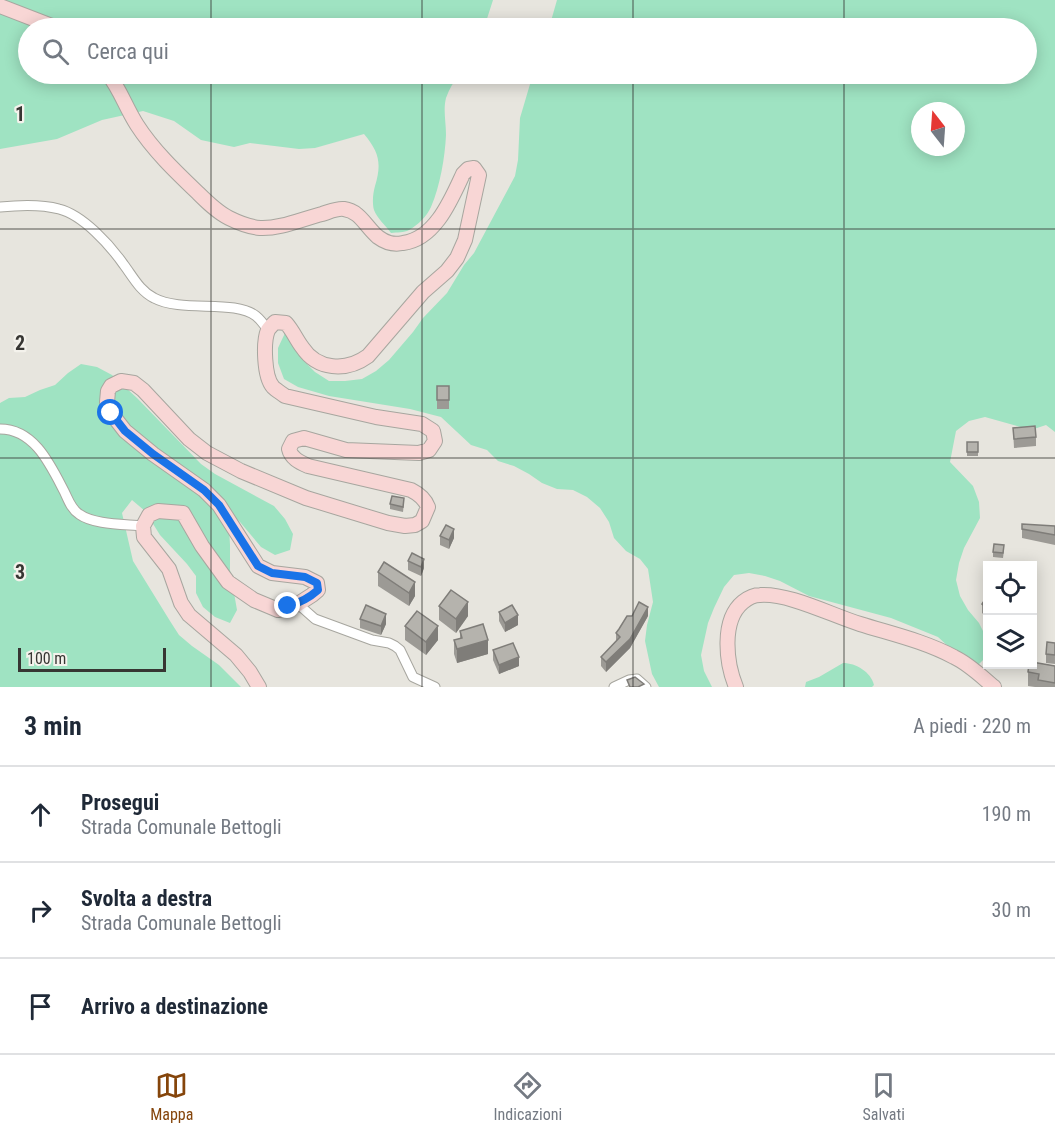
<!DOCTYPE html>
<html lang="it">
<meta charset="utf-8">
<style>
body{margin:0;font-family:"Roboto Condensed",sans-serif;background:#f6f6f7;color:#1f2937}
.controls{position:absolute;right:18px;bottom:18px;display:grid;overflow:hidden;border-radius:0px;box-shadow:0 3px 15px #0003}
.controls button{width:54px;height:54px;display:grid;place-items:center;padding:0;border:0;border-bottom:2px solid #e0e1e3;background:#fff;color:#1f2937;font:30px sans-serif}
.compass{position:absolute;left:911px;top:102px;width:54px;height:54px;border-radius:50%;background:#fff;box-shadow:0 3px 15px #0003;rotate:343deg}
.scale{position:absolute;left:18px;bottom:15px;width:148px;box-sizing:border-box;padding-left:6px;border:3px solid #373633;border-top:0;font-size:16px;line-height:21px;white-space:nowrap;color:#373633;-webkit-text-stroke:4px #f4f2ec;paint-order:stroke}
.stop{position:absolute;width:18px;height:18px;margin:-14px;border:4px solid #1a73e8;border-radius:50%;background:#fff}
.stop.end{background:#1a73e8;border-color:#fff;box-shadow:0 2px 6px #0008}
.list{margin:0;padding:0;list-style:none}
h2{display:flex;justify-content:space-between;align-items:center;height:78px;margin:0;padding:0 24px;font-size:26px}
h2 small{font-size:20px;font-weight:400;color:#747a83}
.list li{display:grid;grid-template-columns:39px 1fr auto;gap:18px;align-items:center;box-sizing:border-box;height:96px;padding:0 24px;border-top:2px solid #e0e1e3}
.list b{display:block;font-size:22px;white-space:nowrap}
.list p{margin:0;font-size:20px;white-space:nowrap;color:#747a83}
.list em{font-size:20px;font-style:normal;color:#747a83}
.icon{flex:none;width:33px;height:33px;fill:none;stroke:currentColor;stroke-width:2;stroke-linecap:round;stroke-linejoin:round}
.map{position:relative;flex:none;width:1055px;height:687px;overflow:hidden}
.search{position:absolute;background:#fff;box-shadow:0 3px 15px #0003;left:18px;right:18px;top:18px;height:66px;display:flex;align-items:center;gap:15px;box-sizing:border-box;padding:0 21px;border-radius:33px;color:#747a83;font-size:22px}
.sheet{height:366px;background:#fff}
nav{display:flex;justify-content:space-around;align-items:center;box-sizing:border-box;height:84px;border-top:2px solid #e0e1e3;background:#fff;font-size:16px;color:#747a83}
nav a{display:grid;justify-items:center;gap:3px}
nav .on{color:#85450b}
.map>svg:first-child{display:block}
</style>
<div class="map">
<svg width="1055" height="687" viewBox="0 0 1055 687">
<rect width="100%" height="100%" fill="#e7e5de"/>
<!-- green -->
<g fill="#9fe3c2" fill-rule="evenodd">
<path d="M0,0H493L484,28H28V74H460C454,81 449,89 446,98C443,110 446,122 446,135C445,157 440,186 431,207C427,216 418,225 409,230C404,233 397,232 391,233C386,226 377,218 374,210C372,203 373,193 375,186C382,163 379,152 364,134L315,148L299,149L250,143L234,147L201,140L174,121L143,111L102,120L57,139L0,149Z"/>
<path d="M557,0H1055V432L1046,425L1031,430L985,417L969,421L956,431L950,462L973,486L979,502L980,518L964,548L959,563L956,580L960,596L968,610L979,623L987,639V656L978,665L965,654L950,648L938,637L891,618L809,596L780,581L765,576L749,573L734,575L724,587L714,608L708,623L701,655L704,671L712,687H659L652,674L645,641L647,625L653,602L648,569L640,559L626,551L614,538L609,522L600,508L587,497L573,490L557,489L542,483L529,474L514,466L498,461L487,450L471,445L441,417L410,409L329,396L298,387L284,379L278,363V348L285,333L303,360L315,372L329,381H345L362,379L376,371L389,360L413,332L423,318L447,293L464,265L474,253L515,176L518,160L520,118L533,74H1026V28H549ZM920,111H956V147H920Z"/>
<path d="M81,364L97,367L112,375L137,398L201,464L215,474L274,506L285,519L293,534L290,550L275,555L261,547L240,522L228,511L230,545V570L237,610L230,623L215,617L203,607L196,593V576L187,564L160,535L145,511L132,500L122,513L133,561L170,621L179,635L192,646L219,665L241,687H0V403L9,398L25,397L40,390L55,385L68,373Z"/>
<path d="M843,663C856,663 871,672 874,685L872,687H805L806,682L819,677Z"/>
</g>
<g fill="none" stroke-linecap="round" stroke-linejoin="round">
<defs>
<g id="street">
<path d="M0,207C19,205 41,204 59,209C83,215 110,245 124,265C133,277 140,291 154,298C182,313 235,299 256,316C261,320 265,326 268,330"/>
<path d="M0,429C34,429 50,464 64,491C68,499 71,509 79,514C94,525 125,524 143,526"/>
<path d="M298,604L315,619L372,640L389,643L395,646L400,650L413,677L435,687"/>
<path d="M614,687L629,680L637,679L646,687"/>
</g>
<g id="secondary">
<path d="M0,6L57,28"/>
<path d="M108,74C120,89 126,108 137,125C153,150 176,172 198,193C207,202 217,212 229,218C239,223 250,227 260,228C280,229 302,219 322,214C329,212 337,208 344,209C360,211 366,227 378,237C386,243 393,245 403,243C435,239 451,200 463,174L468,169L474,168L479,175L465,240L457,258L447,271L423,292L368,356C346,372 317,370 302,347C296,339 293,331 286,323L275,322C272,325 270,327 268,330C263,342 264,377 273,387C276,390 281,393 285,396L376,417L422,424L433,431L435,441L429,450L419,453L346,450L304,438L293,441L289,449C291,458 299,462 308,466L411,490C419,494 425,499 428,507L422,521L415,525L405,526L388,523L306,498L241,471L207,453L189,439L143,390L134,383L121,381L111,386L108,391L107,402L111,413L125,431L153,454L204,490L219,505L258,566L272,573L305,577L317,583L318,590L312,595L298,604L278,610L254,600L228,582L202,546L183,513L158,511L149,515L143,526L144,537L169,569L181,603L189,615L236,655L250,672L259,687"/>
<path d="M736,687C726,663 721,620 743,602C748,598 753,595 760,595C789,593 831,615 860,624C892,634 924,641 954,657C969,664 982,677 994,687"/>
</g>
</defs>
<!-- street casing -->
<use href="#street" stroke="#a7a69f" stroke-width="11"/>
<!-- secondary casing -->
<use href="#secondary" stroke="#a7a69f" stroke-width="16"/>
<!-- street -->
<use href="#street" stroke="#fff" stroke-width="9"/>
<!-- secondary -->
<use href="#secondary" stroke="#f8d6d5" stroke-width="14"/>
</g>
<!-- wall -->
<g fill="#9c9a95">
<rect x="437" y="386" width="12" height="23"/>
<path d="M1013,428L1036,437V446L1014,448Z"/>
<rect x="967" y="442" width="11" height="14"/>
<path d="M404,503L403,512L390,509V504Z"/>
<path d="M1055,526V545L1022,538V529Z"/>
<path d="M440,536L454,538L449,549L440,545Z"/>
<path d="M1004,550L1003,558L993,557V552Z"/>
<path d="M408,561L424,568L421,576L408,570Z"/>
<path d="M378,572L415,596L409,606L378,586Z"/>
<path d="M987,596V617L982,613V604Z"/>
<path d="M439,606L468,616L456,633L439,620Z"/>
<path d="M499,612L518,625L505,632L499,621Z"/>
<path d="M648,616L630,648L606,672L601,666V657L616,642V633Z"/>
<path d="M360,619L386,624L381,635L360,628Z"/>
<path d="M405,626L438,640L426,655L405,640Z"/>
<path d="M460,631L488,654L457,663L454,654V640L460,639Z"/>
<path d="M1055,643V664L1046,663V654Z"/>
<path d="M493,650L519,666L499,674L493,660Z"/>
<path d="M1055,666V687H1035L1028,686V672Z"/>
</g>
<!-- shaded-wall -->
<g fill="#7f7d79">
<path d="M454,529V538L449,549V540Z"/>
<path d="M424,559V568L421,576V567Z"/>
<path d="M415,582V596L409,606V593Z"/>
<path d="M468,602V616L456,633V619Z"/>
<path d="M648,607V616L630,648L606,672V662Z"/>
<path d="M386,614V624L381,635V626Z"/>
<path d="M518,615V625L505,632V623Z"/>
<path d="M438,626V640L426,655V642Z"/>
<path d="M488,640V654L457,663V649Z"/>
<path d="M519,657V666L499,674V665Z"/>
</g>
<!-- building -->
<g fill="#b5b3ad" stroke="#7f7d79" stroke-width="1.5">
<rect x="437" y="386" width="12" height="14"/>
<path d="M1035,426L1036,437L1014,439L1013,428Z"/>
<rect x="967" y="442" width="11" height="10"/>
<path d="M392,496L404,498L403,507L390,504Z"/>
<path d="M1022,524L1055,526V535L1022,529Z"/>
<path d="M446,525L454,529L449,540L440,536Z"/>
<path d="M994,544L1004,545L1003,553L993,552Z"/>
<path d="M412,553L424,559L421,567L408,561Z"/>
<path d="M384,562L415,582L409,593L378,572Z"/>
<path d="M451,590L468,602L456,619L439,606Z"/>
<path d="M987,596V608L982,604Z"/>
<path d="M639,602L648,607L630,639L606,662L601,657L620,637L616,633L619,629L627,616H632Z"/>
<path d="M366,605L386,614L381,626L360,619Z"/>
<path d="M512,605L518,615L505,623L499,612Z"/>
<path d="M417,611L438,626L426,642L405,626Z"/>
<path d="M483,624L488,640L457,649L454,640L462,638L460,631Z"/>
<path d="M1047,642L1055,643V655L1046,654Z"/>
<path d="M513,643L519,657L499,665L493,650Z"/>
<path d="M1032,662L1055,666V683L1038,680L1039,674L1028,672L1029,664H1032Z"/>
<path d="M635,677L644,684L638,687H630L627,680Z"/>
</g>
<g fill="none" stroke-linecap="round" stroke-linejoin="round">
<!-- route -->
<path stroke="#1a73e8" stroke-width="8" d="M111,413L125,431L153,454L204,490L219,505L258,566L272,573L305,577L317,583L318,590C309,598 300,603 288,606"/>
</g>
<!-- grid -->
<path fill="none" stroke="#373633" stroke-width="1.5" stroke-opacity="0.55" d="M211,0V28M422,0V28M633,0V28M844,0V28M211,74V687M422,74V687M633,74V687M844,74V687M0,229H1055M0,458H1055"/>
<g font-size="20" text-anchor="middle" font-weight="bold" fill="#373633" stroke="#f4f2ec" stroke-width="4.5" stroke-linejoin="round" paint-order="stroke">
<text x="20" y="121">1</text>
<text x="20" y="350">2</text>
<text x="20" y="579">3</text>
</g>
</svg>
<div class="controls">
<button><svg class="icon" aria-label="locate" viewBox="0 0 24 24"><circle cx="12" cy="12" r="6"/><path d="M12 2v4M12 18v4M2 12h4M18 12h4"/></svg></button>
<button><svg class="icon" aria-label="layers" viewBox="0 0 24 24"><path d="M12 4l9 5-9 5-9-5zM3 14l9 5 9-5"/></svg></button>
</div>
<svg class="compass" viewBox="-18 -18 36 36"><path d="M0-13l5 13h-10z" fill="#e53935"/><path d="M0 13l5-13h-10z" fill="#747a83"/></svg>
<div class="scale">100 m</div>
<div class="stop" style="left:111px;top:413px"></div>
<div class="stop end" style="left:288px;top:606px"></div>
<div class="search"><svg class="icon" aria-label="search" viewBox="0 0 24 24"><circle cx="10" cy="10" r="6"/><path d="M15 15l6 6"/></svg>Cerca qui</div>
</div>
<section class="sheet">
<h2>3 min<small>A piedi · 220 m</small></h2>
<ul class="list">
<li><svg class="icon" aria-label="ahead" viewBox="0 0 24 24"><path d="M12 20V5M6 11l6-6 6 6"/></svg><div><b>Prosegui</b><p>Strada Comunale Bettogli</p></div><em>190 m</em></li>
<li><svg class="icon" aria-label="right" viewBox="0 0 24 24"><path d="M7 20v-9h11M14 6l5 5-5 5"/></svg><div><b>Svolta a destra</b><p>Strada Comunale Bettogli</p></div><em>30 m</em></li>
<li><svg class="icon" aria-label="arrive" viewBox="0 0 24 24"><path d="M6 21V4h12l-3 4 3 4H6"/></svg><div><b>Arrivo a destinazione</b></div></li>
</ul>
</section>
<nav>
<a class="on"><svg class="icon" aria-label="map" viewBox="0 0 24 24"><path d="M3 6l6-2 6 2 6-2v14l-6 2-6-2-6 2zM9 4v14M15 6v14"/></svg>Mappa</a>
<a><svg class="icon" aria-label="directions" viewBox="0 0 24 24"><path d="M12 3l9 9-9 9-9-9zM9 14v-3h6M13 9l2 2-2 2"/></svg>Indicazioni</a>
<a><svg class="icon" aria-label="saved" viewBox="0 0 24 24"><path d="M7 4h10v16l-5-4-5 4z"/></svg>Salvati</a>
</nav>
